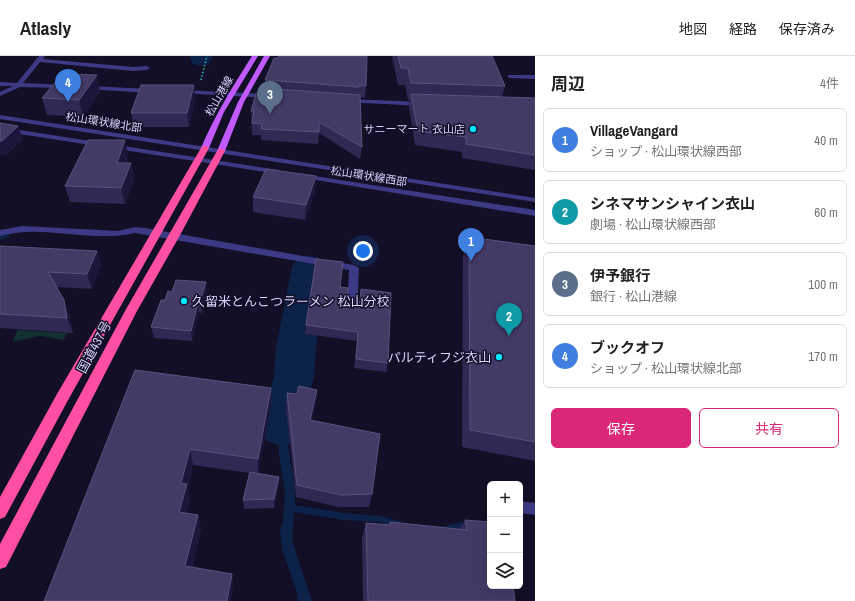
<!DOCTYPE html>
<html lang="ja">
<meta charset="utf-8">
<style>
body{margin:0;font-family:"Archivo Narrow","Noto Sans JP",sans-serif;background:#f6f6f6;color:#222}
.controls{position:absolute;right:12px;bottom:12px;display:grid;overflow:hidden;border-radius:6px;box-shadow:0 4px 16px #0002}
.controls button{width:36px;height:36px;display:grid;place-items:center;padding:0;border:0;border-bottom:1px solid #e0e0e0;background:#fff;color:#222;font:20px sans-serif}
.you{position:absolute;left:363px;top:195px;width:14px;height:14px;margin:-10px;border:3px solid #fff;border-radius:50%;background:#1a73e8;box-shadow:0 0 0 6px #1a73e833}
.badge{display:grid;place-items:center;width:26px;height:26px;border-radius:50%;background:#db2777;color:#fff;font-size:13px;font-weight:700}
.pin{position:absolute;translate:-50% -33px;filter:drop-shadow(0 1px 2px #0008)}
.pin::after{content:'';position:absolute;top:21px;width:14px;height:12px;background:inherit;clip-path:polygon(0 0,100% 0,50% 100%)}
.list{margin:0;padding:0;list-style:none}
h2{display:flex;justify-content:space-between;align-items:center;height:52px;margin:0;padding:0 16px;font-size:17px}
h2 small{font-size:13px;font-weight:400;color:#767676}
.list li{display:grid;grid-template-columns:26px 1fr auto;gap:12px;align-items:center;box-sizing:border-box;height:64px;margin:0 8px 8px;padding:0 8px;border:1px solid #e0e0e0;border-radius:6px}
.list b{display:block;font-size:15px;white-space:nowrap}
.list p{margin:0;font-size:13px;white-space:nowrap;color:#767676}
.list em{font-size:13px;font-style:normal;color:#767676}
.actions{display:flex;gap:8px;padding:12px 16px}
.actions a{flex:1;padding:9px 0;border:1px solid #db2777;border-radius:6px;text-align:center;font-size:14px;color:#db2777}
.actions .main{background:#db2777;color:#fff}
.icon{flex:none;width:22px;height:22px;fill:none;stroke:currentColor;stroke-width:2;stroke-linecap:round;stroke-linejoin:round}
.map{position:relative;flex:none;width:535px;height:545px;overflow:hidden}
header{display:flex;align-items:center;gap:24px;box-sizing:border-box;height:56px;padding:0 20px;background:#fff;border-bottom:1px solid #e0e0e0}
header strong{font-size:19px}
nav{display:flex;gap:22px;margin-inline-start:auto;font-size:14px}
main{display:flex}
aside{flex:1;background:#fff}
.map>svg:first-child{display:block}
</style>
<header>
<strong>Atlasly</strong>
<nav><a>地図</a><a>経路</a><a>保存済み</a></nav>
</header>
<main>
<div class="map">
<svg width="535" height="545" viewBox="0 0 535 545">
<rect width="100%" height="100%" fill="#130f26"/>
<!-- green -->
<path fill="#12302f" d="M18,274L67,277L64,284L40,280L12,286Z"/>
<!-- water -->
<path fill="#0c2248" d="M290,320L299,323C293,341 287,358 287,378C288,401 296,425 295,449L343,457L380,460L403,466V473L379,466L343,464L294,456L292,483L296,497L312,545H298L297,537L282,493L280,474L283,465L285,436L279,399V369L280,347Z"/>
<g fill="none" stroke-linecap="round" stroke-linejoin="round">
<!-- stream -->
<g fill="#0c2248" fill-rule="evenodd">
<path d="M7,178L9,179L10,180L9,181L0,184V180Z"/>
<path d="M462,466L465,467L466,470L465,473L444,478L441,477L440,474L441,471Z"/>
</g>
<!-- river -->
<g fill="#0c2248" fill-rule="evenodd">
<path d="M191,0H213L209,8L201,10L193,8L190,3Z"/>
<path d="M309,199L321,203L326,211L316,291L314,322L306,348L305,372L299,385L283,391L267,385L261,372L264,348L274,322L276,291L292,211L297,203Z"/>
</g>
<!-- path -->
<path stroke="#2fb8b0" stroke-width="1.5" stroke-dasharray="1.5 2" stroke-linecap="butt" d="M201,24L207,0"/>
<!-- minor -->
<g fill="#3d3a85" fill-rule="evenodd">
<path d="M39,0H45L43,3L133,11L147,10L150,12L147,14L133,15L40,6L23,27L64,29L67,31L66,32L20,31L0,40V36L13,30H0V26L17,27Z"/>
<path d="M508,19H535V23L510,22L508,21Z"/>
<path d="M88,30L151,33L154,35L151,37L86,33L85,32Z"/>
<path d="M181,34L269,38L272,40L269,42L179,37L178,36Z"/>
<path d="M347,43L423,46L426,48L423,50L345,46L344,45Z"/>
<path d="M0,59L535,142V146L0,63Z"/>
<path d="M0,71L278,114L282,116L278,118L0,75Z"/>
<path d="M301,118L535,154V160L304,122L300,120Z"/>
<path d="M22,170L118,175L135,171L145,172L354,209L359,212L357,256L352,260L347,256L349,214L135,177C103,184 72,177 40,176C26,175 13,177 0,180V174Z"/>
<path d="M520,445L535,447V459L520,457Z"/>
</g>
<!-- major -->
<g fill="#c25bff" fill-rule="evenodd">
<path d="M252,0H258L224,56L209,92L205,94H202L201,92C215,59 233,30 252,0Z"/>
<path d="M264,0H270L244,46L225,95L224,97H218L217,95L238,46Z"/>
</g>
<!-- highway -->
<g fill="#ff4fa3" fill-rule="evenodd">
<path d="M205,89L209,92L67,346L5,461L0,463V441L57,338L201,92Z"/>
<path d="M221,92L225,95L179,181L137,255L6,511L0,513V488L125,255L217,95Z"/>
</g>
</g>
<!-- wall -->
<g fill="#312854">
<path d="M392,0H492L505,30L502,41L535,42V114L462,102V96L415,89L409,51L410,44H408L405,29H398Z"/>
<path d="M265,24L366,30L365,42L360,41L362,91L360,103L319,77L318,88L261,84V79H252L251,55L260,36L265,32Z"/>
<path d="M100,36L83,61L47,59L42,42Z"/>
<path d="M195,43L189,71H134L131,57Z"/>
<path d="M128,101L126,107H131L134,124L125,148L70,146L65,130Z"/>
<path d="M316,120L315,135L305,164L253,156V141Z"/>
<path d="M469,181L535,190V405L462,391L463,200Z"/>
<path d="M0,190L97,195L101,209L92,233L57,231L69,259L73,277L0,272Z"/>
<path d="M340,231L347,246L353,252L359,247L361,233L388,307L386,316L354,312L357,285L305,278L306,269Z"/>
<path d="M207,236L202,257L199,256L192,285L154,282L151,271L165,244Z"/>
<path d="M135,314L271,332V349L258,417L279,421L278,430L274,452L244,453L243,444L249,417L193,409L188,432L190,443L186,457L198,459L201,473L192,511L232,518L233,530L44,545Z"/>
<path d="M287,337L316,348L312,364L372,438L369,451H339L296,441L286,351Z"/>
<path d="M465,464L515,545H363L362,482L366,467L389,469L390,466L460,473Z"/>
</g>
<!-- shaded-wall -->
<g fill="#1d163a">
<path d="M97,19L100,36L83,61L79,44Z"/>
<path d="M194,29L195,43L189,71L187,57Z"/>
<path d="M18,70L23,84L7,99L0,100V85Z"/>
<path d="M125,84L128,101L120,123L117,107Z"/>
<path d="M131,107L134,124L125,148L121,132Z"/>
<path d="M316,120L315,135L305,164L306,149Z"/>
<path d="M97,195L101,209L92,233L87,218Z"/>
<path d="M206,226L207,236L202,257L200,246Z"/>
<path d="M64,244L69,259L73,277L67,262Z"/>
<path d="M198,246L199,256L192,285L191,275Z"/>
<path d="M271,332V349L258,419V403Z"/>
<path d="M317,334L316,348L309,378L310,364Z"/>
<path d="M190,393L193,409L188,432L190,443L183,470L179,456L181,427Z"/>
<path d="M279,421L278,430L274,452V443Z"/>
<path d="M198,459L201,473L189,523L185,510Z"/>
<path d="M232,518L233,530L231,545H227Z"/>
</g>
<!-- building -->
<g fill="#433a66" stroke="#5a527e">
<path d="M279,0H367L366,30L359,29V31L265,24L274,2H278Z"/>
<path d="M398,0H492L505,30L411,27L408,12H401Z"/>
<path d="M62,18L97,19L79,44L42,42Z"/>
<path d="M141,29H194L187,57H131Z"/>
<path d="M262,32L360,39L362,91L319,66V76L261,73L262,68L252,67L254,55H251L256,37L260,36Z"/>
<path d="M411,38L535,42V99L466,88V81L418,75Z"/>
<path d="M0,67L18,70L2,85H0Z"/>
<path d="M88,84H125L117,107H131L121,132L65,130Z"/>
<path d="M266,113L316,120L306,149L253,141Z"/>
<path d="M469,181L535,190V386L470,374Z"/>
<path d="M0,190L97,195L87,218L48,216L64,244L67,262L0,258Z"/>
<path d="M316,203L343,206L340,231L348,232L347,246L353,252L360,246L361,233L391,237L388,307L356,303L358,276L306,269Z"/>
<path d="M176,224L206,226L200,246H198L191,275L151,271L161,244H165L168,235L172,236Z"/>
<path d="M135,314L271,332L258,403L190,393L181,427L187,428L179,456L198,459L185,510L232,518L227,545H44Z"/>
<path d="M299,330L317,334L310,364L380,378L372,438L341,439L297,429L287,337L297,338Z"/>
<path d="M250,416L279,421L274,443L243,444Z"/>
<path d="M465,464L490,466V530H513L515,545H368L366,467L390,469V466L467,474Z"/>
</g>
<!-- markers -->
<g fill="#00e5ff" stroke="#130f26" stroke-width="1.5">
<circle cx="473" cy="73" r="4"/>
<circle cx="184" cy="245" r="4"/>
<circle cx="499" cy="301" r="4"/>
</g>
<g text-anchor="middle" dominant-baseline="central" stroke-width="3" stroke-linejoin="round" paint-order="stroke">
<!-- far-street labels -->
<g font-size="11" fill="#d9d4ff" stroke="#130f26">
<text transform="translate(219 40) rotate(-60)">松山港線</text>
<text transform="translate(104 66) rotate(9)">松山環状線北部</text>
<text transform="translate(369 120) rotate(9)">松山環状線西部</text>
</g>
<!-- far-poi labels -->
<g font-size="11" fill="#d9d4ff" stroke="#130f26" text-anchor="end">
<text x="465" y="73">サニーマート 衣山店</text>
</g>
<!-- poi labels -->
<g font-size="13" fill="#d9d4ff" stroke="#130f26" text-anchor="start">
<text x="192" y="245">久留米とんこつラーメン 松山分校</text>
<text x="491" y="301" text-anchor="end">パルティフジ衣山</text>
</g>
<!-- street labels -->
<g font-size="13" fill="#d9d4ff" stroke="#130f26">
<text transform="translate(94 291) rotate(-62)">国道437号</text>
</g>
</g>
</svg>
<div class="controls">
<button>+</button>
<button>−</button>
<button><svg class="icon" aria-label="layers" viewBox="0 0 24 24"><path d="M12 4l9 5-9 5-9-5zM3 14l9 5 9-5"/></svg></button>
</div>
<div class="you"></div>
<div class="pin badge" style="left:471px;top:205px;background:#3f7fe0">1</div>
<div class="pin badge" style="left:509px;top:280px;background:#0f9aa8">2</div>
<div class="pin badge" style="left:270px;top:58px;background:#5c6f8a">3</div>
<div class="pin badge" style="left:68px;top:46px;background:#3f7fe0">4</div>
</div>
<aside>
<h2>周辺<small>4件</small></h2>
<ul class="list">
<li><span class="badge" style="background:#3f7fe0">1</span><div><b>VillageVangard</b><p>ショップ · 松山環状線西部</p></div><em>40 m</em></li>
<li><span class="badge" style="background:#0f9aa8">2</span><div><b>シネマサンシャイン衣山</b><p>劇場 · 松山環状線西部</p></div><em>60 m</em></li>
<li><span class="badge" style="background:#5c6f8a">3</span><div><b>伊予銀行</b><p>銀行 · 松山港線</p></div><em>100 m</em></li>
<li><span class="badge" style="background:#3f7fe0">4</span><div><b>ブックオフ</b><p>ショップ · 松山環状線北部</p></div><em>170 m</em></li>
</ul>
<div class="actions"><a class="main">保存</a><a>共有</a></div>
</aside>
</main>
